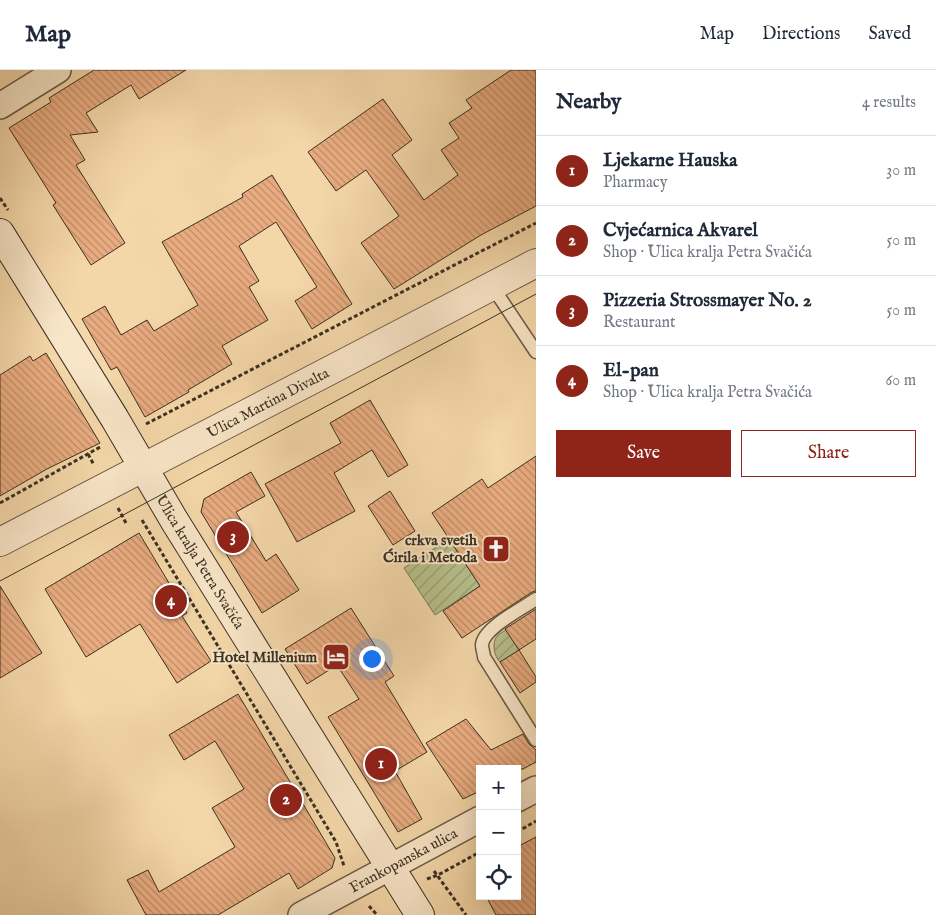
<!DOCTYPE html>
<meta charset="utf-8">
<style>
body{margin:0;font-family:"IM FELL English",serif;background:#f2f2f3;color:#1f2937}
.controls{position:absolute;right:15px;bottom:15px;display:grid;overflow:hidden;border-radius:0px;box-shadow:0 5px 20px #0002}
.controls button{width:45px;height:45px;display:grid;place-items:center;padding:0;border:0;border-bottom:1px solid #e0e1e3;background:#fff;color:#1f2937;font:25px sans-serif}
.you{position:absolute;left:371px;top:588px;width:18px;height:18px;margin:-12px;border:4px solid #fff;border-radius:50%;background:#1a73e8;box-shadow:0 0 0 8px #1a73e833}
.badge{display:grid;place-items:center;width:32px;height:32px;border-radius:50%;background:#8f2418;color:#fff;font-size:16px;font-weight:700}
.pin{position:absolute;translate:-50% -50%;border:2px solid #fff;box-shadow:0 1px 5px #0006}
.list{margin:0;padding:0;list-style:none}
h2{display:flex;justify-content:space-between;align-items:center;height:65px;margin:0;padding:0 20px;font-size:21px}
h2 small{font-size:16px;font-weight:400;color:#747a83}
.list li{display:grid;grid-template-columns:32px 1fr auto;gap:15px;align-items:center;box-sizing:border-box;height:70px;padding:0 20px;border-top:1px solid #e0e1e3}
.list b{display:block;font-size:19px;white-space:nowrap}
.list p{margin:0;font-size:16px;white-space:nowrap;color:#747a83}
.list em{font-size:16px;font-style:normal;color:#747a83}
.actions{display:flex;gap:10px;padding:15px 20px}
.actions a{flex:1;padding:11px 0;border:1px solid #8f2418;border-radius:0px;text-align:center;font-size:18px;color:#8f2418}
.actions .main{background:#8f2418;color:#fff}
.icon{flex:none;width:28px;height:28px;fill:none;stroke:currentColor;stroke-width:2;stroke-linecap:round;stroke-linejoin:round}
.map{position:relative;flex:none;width:536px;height:845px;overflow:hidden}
header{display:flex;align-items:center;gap:30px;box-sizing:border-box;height:70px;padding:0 25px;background:#fff;border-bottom:1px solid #e0e1e3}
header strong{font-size:24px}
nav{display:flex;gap:28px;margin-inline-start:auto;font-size:18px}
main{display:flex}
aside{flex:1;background:#fff}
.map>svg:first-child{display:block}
</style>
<header>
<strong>Map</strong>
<nav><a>Map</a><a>Directions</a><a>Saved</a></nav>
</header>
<main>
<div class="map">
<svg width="536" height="845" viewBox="0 0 536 845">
<defs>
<pattern id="garden-furrows" width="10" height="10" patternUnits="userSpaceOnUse" patternTransform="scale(1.25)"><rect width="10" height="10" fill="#b7bf8b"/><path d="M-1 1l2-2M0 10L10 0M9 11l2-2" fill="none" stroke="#969c71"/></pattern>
<pattern id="building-back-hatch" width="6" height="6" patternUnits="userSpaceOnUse" patternTransform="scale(1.25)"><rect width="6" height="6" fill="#e9ac80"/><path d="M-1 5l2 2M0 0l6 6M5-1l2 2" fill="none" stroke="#be8c68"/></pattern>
</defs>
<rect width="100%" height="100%" fill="#f4d7a9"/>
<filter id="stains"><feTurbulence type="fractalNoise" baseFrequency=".004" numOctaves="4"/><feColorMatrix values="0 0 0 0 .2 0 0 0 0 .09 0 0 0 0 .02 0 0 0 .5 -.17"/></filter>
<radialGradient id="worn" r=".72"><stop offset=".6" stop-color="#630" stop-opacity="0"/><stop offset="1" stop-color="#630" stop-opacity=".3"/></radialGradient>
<!-- garden -->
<g fill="url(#garden-furrows)" stroke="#797856">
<path d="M449,469L480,516L435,545L404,498Z"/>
<path d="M506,560L519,580L500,592C494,586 491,572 498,565C501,563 503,562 506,560Z"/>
</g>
<!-- building -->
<g fill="url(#building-back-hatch)" stroke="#3b3022">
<path d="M94,0H186L139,29L131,15L86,43L98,62L70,65L85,90L76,95L125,173L91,195L53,135L56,133L9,58L51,32L49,28Z"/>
<path d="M511,0H536V136L481,165L394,219L361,173L399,146L366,100L336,121L308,82L383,29L412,70L392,85L424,130L458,105L441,80L459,68L449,53L472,38L466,30Z"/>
<path d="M272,105L352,234L312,259L295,231L317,217L276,152L239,176L259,211L249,217L268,250L222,276L232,294L188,320L189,322L145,347L117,297L111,300L82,249L105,236L121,265L147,250L154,261L198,235L162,172L243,127L242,124Z"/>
<path d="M46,283L100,373L47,399L0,426V305L30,286L33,291Z"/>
<path d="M370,330L408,395L388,407L372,380L334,403L355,441L297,472L265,414L341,373L330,353Z"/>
<path d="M536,386V521L532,522L509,537L462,568L443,541L480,516L432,443L482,409L488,418Z"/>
<path d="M251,402L265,426L236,442L266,491L276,484L299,520L262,543L201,442L204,429Z"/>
<path d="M390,421L415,461L393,475L368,436Z"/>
<path d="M139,463L187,543L182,546L211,591L177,613L140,554L86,587L45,519Z"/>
<path d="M0,516L42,583L0,608Z"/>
<path d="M351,538L394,606L385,612L427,682L395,701L422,749L398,762L328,647L359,629L337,595L307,614L285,579Z"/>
<path d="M536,539V569L519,580L505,559Z"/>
<path d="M519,580L536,607V612L520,623L500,592Z"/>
<path d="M238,624L335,788L332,798L298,819L289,803L218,845H146L127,810L148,800L159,822L235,777L212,738L244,719L215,671L184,690L169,665Z"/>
<path d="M466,649L491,680L523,664L529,674L536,680V692L523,699H480V721L463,729L426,673Z"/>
<path d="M536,767V845H496L486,826H517V777Z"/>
</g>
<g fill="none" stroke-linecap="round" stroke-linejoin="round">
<defs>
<g id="service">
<path d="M492,216L536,282"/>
<path d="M536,529C522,539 483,558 482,575C482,579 484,584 484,587L536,670"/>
</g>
<g id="minor">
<path d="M0,36L58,0"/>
<path d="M517,729L536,719"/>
<path id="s1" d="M301,845L480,749"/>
</g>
<g id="tertiary">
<path id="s2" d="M0,472L448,239L536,193"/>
</g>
<g id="secondary">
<path id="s3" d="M0,163L115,349L174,450L420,845"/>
</g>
</defs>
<!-- service casing -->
<use href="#service" stroke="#695a44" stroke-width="15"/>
<!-- minor casing -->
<use href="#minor" stroke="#695a44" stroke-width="28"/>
<!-- tertiary casing -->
<use href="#tertiary" stroke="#695a44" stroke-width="30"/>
<!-- secondary casing -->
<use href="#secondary" stroke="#3b3022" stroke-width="30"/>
<!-- path -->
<g stroke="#3b3022" stroke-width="3" stroke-dasharray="4 2.5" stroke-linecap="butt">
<path d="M0,128L8,140"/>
<path d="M146,354L536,153"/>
<path d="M88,384L94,395"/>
<path d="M0,433L102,376"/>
<path d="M118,438L127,455"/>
<path d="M142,450L336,772L344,796"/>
<path d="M517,762L536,751"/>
<path d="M434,801L466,845"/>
<path d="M427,809L438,805L480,782"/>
<path d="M369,836L377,845"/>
</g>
<!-- service -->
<use href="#service" stroke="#f8e5c7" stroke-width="12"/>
<!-- minor -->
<use href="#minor" stroke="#f8e5c7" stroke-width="25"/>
<!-- tertiary -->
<use href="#tertiary" stroke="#f8e5c7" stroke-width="28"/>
<!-- secondary -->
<use href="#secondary" stroke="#f8e5c7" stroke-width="28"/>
<!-- tram -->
<path stroke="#3b3022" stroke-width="1" d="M0,511L536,224"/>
</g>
<!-- icons -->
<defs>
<symbol id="church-square" viewBox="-11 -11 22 22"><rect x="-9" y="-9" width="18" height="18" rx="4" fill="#8f2418" stroke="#f8e5c7"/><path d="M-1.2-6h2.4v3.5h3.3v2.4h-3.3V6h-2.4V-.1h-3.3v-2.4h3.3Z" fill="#fff"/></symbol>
<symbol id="hotel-square" viewBox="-11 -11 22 22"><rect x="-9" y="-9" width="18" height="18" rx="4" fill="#8f2418" stroke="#f8e5c7"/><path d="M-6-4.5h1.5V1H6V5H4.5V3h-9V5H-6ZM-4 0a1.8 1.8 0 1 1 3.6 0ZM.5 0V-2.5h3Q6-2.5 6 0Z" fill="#fff"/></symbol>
</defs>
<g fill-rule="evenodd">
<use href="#church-square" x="480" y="463" width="32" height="32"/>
<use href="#hotel-square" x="320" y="571" width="32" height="32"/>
</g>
<g text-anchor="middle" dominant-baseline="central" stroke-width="4" stroke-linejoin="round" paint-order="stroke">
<!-- street labels -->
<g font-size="15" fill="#3b3022" stroke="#f8e5c7">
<text stroke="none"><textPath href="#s2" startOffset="302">Ulica Martina Divalta</textPath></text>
<text stroke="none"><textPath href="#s3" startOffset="385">Ulica kralja Petra Svačića</textPath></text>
<text stroke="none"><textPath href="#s1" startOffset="116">Frankopanska ulica</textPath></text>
</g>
<!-- poi labels -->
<g font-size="15" font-weight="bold" fill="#3b3022" stroke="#f8e5c7" text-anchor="end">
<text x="477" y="470">crkva svetih<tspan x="477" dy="17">Ćirila i Metoda</tspan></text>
<text x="317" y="587">Hotel Millenium</text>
</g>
</g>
<rect width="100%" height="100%" filter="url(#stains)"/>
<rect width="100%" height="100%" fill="url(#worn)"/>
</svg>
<div class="controls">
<button>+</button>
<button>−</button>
<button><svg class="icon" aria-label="locate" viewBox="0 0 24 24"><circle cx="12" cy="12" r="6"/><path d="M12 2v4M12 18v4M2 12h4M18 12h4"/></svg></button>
</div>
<div class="you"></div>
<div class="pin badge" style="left:381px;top:694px">1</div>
<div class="pin badge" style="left:286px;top:730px">2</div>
<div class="pin badge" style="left:233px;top:467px">3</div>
<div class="pin badge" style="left:171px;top:531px">4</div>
</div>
<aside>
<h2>Nearby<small>4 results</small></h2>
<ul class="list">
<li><span class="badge">1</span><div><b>Ljekarne Hauska</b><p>Pharmacy</p></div><em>30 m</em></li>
<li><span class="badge">2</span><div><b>Cvjećarnica Akvarel</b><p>Shop · Ulica kralja Petra Svačića</p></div><em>50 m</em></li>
<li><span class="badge">3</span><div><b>Pizzeria Strossmayer No. 2</b><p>Restaurant</p></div><em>50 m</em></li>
<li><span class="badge">4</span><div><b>El-pan</b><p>Shop · Ulica kralja Petra Svačića</p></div><em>60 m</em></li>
</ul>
<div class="actions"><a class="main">Save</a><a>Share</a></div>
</aside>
</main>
